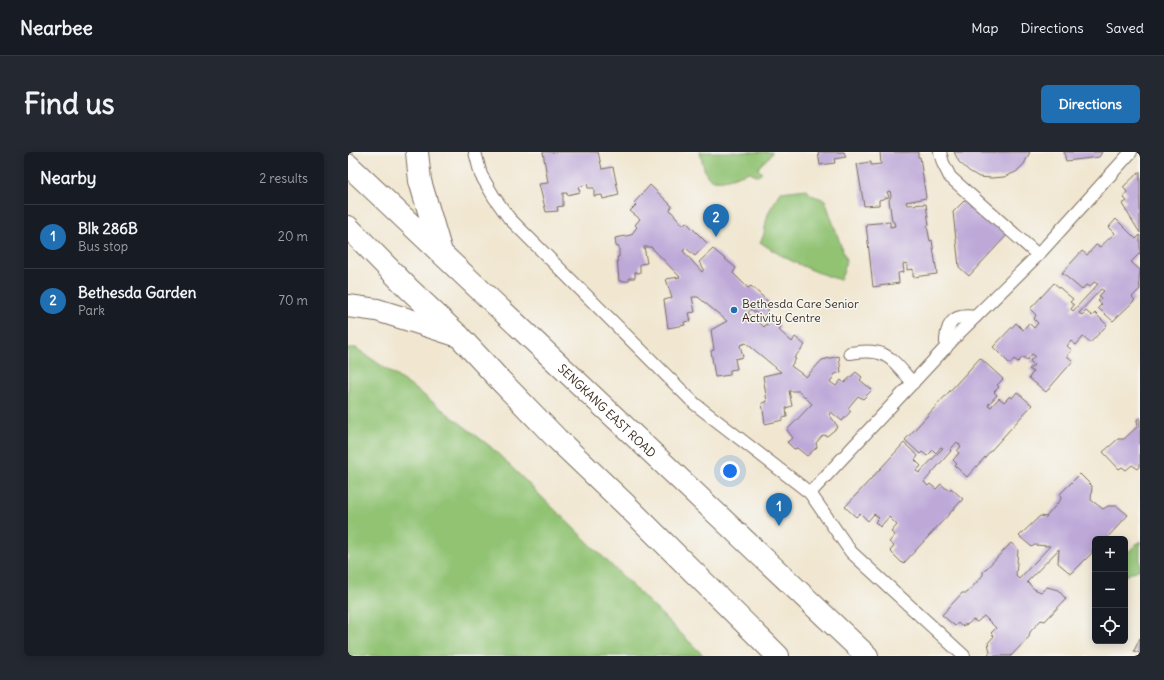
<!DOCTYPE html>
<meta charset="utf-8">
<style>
body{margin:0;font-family:Delius,sans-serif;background:#242831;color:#f1f3f6}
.controls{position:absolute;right:12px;bottom:12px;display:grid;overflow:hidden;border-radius:6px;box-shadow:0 2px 10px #0003}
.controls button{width:36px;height:36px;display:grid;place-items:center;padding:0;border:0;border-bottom:1px solid #363941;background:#171b24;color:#f1f3f6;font:20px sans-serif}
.you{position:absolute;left:382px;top:319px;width:14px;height:14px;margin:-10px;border:3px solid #fff;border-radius:50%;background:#1a73e8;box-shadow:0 0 0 6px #1a73e833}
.badge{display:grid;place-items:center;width:26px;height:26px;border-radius:50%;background:#1f6fb2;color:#fff;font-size:13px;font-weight:700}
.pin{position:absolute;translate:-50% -33px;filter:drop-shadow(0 1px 2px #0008)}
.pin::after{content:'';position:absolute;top:21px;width:14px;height:12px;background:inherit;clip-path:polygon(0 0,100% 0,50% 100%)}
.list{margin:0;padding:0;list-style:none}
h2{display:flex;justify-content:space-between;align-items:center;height:52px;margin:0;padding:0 16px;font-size:17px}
h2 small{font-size:13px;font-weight:400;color:#9ea1a6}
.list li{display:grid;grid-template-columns:26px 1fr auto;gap:12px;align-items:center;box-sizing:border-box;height:64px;padding:0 16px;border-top:1px solid #363941}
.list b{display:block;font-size:15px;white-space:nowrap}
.list p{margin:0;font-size:13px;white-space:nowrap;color:#9ea1a6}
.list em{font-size:13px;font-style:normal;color:#9ea1a6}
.icon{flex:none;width:22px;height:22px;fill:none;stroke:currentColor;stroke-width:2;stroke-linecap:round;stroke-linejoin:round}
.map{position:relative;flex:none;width:792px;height:504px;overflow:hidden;border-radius:6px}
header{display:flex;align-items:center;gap:24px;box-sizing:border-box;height:56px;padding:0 20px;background:#171b24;border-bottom:1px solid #363941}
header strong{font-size:19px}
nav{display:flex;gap:22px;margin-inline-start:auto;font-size:14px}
.intro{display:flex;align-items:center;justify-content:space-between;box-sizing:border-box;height:96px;padding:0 24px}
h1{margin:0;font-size:28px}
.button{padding:10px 18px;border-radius:6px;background:#1f6fb2;color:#fff;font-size:14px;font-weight:700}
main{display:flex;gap:24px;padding:0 24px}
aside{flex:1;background:#171b24;border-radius:6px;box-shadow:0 2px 10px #0003}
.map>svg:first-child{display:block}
</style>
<header>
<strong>Nearbee</strong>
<nav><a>Map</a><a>Directions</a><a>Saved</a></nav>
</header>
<div class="intro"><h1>Find us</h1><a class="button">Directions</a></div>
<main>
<aside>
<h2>Nearby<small>2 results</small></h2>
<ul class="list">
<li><span class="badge">1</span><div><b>Blk 286B</b><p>Bus stop</p></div><em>20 m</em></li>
<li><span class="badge">2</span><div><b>Bethesda Garden</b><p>Park</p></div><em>70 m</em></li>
</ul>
</aside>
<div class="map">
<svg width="792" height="504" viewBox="0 0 792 504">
<rect width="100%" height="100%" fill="#f6f6f2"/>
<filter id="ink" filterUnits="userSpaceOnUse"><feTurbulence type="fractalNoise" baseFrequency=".025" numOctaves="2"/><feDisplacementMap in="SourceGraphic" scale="8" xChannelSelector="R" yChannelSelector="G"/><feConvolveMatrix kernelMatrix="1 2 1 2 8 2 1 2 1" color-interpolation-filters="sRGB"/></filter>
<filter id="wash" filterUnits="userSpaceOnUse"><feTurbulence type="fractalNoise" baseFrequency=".012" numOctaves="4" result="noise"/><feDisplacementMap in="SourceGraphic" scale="16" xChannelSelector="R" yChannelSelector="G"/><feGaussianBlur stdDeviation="0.9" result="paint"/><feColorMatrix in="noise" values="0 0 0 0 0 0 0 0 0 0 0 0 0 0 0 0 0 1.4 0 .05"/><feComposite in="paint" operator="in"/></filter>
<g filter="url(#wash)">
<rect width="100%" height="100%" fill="#f1e7d1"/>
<!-- green -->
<g fill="#91c373" stroke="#667648">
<path d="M352,0H424C421,8 413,10 410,17L414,21L410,24L402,20C390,23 365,36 358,22C355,15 354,7 352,0Z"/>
<path d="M459,37C460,44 471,45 477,48L498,108L496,119L492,128C463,119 436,107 412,90C418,81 416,76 419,66C421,56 428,49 433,40Z"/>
<path d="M0,196H8L73,241L143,295L356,504H0Z"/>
<path d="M792,389V417L777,424V403Z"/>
</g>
<g id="blocks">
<!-- building -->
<g fill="#bda8d8">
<path d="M195,0H250L254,17L265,15L271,43L255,47L254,43L246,44V36H240L239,32L230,35L232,40L219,43V41H215V54L209,55L210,59L198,60L191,32L200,31Z"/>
<path d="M470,0H496L498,5L486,7L487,11L472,13Z"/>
<path d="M532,0H570V5H572L578,46L558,50L559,53L578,52L581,73L579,74L582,89L584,88L589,122L565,125V117L559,118V111L555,112L556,120L550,121L551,131L525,135L518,72L542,70V75L547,74L546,70L544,69L541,48L543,44L542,39L539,40L541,45L531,48V53L516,54L509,12L523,10V13L533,12Z"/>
<path d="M606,0H682L676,12L668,20L656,25L644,26L631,25L621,19L611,10Z"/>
<path d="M716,0H754L751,5L718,9Z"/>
<path d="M792,19V81L774,52L779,49L775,45L779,40L775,35Z"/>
<path d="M302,33L324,54L322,58L335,73L338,70L359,91L347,104L338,96L335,99L354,120L356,117L351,110L365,97L388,116L385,121L400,136L403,134L424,153L414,166L403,157L400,161L416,175L418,172L420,173L426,168L433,174L431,178L444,190L447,185L457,193L446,206L448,207L443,214L458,225L474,208L491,204L493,220L487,222L482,230L488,234L493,228L496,231L508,220L514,225L512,228L524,238L515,247L510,244L500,256L503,259L494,269L483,260L481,262L490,275L479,284L475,283L468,291L469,295L459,304L449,296L446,297L439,290L445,286L439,278L464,252L451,239H441L444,254L438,256L439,265L434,266L435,268L417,272L414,251L419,250L415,224L433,220L398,191L392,193L395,205L387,207L389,217L382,218V223L367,225L363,199L366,198L363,178L379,169L350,145H344L347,160L341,161L343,169L336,170L337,173L320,176L316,148L324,146L318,127L332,125L303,95H296L299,111L292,112V121L287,120V126H281V129H271L269,105H271V95L268,94L267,86L283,83L289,75L287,73L292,67L282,59L288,53L286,51Z"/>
<path d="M620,45L659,83L621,124L611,115L605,60Z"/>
<path d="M768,67L788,87L792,83V101L783,110L792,118L791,127L792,137L784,145L787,148L765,169L750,156L754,152L750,149L753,146L751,144L756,139L753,137L731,161L734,163L738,159L744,164L747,161L759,173L742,191L735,185L728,193L723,189L719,194L724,198L719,204L725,209L698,240L681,226L685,220L681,217L686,213L682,209L687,204L684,202L679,208L675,205L670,210L666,207L662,212L645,195L668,171L675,178L681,171L686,176L690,171L686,167L688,163L682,157L706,131L725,147L722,150L726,153L723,157L725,159L750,132L746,130L742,135L738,133L734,138L714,121L734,99L739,103L748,93L752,95L767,81L761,75Z"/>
<path d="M632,206L655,227L649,233L651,235L646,240L649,243L640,253L643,255L651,246L656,250L662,244L664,246L669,240L684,253L619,325L607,314L609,312L605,308L611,301L609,299L613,294L609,290L602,298L603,299L576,330L580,334L582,332L588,337L593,332L601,339L603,336L615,347L555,412L542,399L546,394L541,390L547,383L543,380L549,373L541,365L532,375L527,370L531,366L526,362L520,369L512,361L508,365L497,355L556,291L570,304L567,308L573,314L568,319L571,321L595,296L593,295L588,301L585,298L579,304L574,300L572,302L557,288Z"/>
<path d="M792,265V315L790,317L784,313L778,318L774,315L771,317L755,300L770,287H776L790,274L789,268Z"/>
<path d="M732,322L744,334L743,348L755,357L760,354H769L780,363L758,387H747V393L744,397V401L723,422L710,411L711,397L679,430L686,437L693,440L699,435L710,438L718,447L697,469L693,468L682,480L681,485L663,504H641L640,503L642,500L640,491L646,484L643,481L648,476L636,464L629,470L625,468L620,472L613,474L610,471L607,474L594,463L614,441H619L635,423V420L663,391L670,397L668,424L671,427L702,394L686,393L684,395L671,384L692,364L698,365L713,347L712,342Z"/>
<path d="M792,486V501L786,499Z"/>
</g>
</g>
</g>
<g filter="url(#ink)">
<use href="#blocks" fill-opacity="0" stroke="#7b6c5d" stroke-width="1"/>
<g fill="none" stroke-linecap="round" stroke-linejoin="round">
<defs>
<g id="service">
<path d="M127,0L133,23L146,45L161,66L347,252L462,341L503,400L616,504"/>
<path d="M592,0L595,11L602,25L690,103"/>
<path d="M598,196C597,174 603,161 627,165"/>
<path d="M502,201C538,195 542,205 565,231"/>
<path d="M462,341L613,179L690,103L783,0"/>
</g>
<g id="primary">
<path id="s1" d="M0,13L519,504"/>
<path d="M0,75L61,137L111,184L150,226L209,287L277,352L430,504"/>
</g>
<g id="motorway">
<path d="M69,0L72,29L93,100"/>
<path d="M0,154L29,158L71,171L111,184"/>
</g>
</defs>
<!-- service casing -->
<use href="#service" stroke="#7b6c5d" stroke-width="14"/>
<!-- primary casing -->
<use href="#primary" stroke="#7b6c5d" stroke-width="24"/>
<!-- motorway casing -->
<use href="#motorway" stroke="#7b6c5d" stroke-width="24"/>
<!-- service -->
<use href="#service" stroke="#fff" stroke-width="12"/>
<!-- primary -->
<use href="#primary" stroke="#fff" stroke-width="22"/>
<!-- motorway -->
<use href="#motorway" stroke="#fff" stroke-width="22"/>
</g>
</g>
<!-- markers -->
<circle fill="#1f6fb2" stroke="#f6f6f2" stroke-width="1.5" cx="386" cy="158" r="4"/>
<g text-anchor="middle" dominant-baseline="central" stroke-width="3" stroke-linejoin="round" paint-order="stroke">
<!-- poi labels -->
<g font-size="12" fill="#3b2a1e" stroke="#f6f6f2" text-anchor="start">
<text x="394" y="151">Bethesda Care Senior<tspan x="394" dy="14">Activity Centre</tspan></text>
</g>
<!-- street labels -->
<g font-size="12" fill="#3b2a1e" stroke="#f6f6f2">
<text stroke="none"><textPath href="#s1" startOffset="357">SENGKANG EAST ROAD</textPath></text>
</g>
</g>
</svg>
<div class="controls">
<button>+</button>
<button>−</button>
<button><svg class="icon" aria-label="locate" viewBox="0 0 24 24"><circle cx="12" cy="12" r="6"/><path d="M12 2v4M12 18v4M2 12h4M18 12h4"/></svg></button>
</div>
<div class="you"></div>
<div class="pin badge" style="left:431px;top:374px">1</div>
<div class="pin badge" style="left:368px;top:85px">2</div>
</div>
</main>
